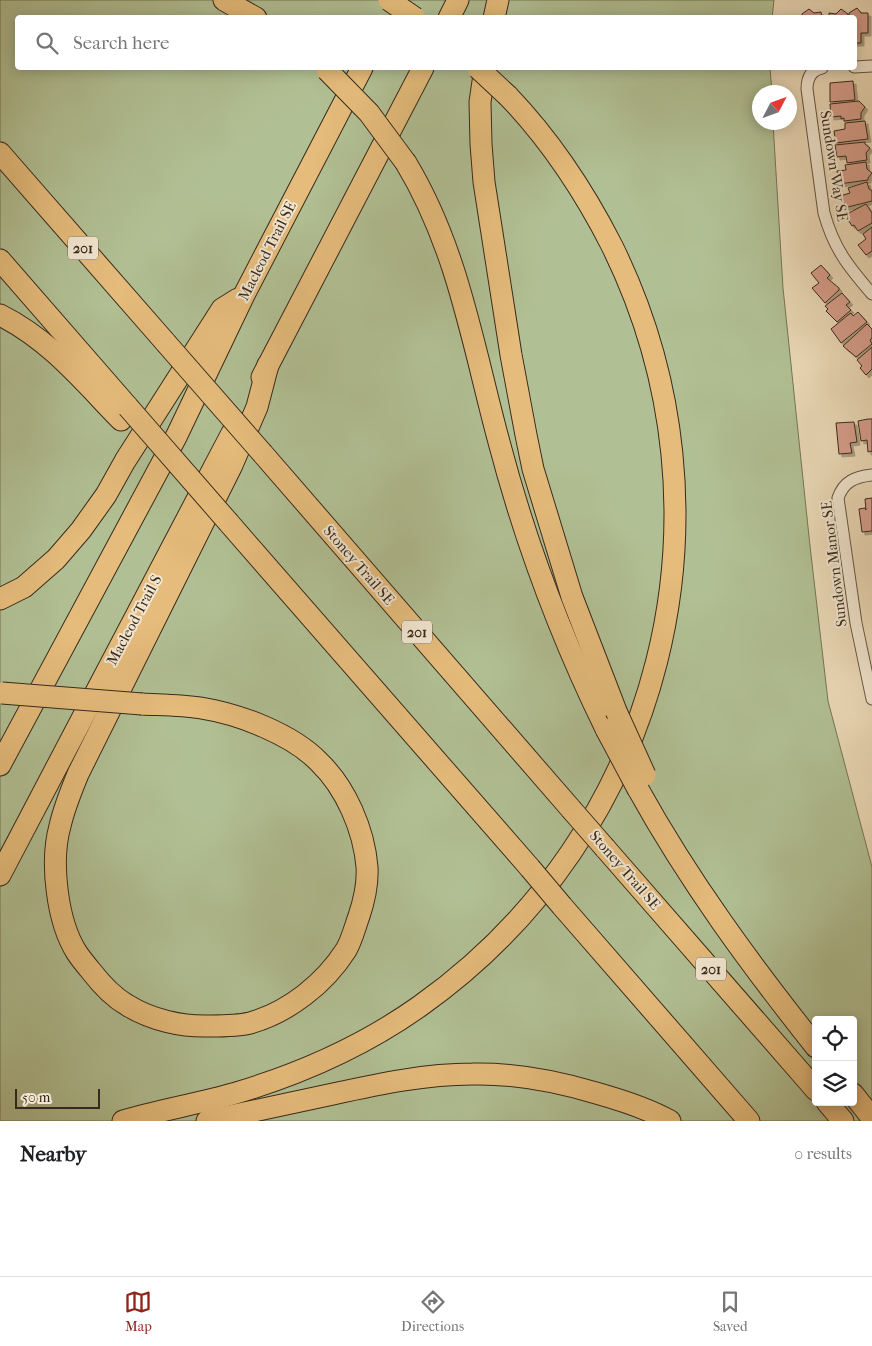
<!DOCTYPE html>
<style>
body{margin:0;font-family:"IM FELL French Canon",serif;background:#f2f2f2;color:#202124}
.controls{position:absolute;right:15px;bottom:15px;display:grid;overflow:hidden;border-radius:5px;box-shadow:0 2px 12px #0003}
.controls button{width:45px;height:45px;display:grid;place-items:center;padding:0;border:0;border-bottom:1px solid #e0e0e0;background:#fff;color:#202124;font:25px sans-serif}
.compass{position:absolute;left:752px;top:85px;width:45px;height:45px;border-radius:50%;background:#fff;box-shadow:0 2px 12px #0003;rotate:49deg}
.scale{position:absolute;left:15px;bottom:12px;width:85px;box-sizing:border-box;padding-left:5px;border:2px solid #362a1c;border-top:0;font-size:14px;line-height:18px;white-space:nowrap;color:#362a1c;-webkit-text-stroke:4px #f2e6d0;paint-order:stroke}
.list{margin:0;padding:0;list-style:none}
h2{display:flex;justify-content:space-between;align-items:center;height:65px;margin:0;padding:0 20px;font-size:21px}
h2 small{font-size:16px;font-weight:400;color:#757577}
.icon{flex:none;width:28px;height:28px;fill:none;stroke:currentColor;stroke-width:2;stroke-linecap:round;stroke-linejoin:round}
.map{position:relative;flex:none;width:872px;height:1121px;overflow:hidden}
.search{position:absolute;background:#fff;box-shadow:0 2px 12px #0003;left:15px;right:15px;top:15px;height:55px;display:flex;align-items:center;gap:12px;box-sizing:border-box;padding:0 18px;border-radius:5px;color:#757577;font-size:19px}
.sheet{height:155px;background:#fff}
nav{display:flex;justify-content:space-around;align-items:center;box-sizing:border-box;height:70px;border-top:1px solid #e0e0e0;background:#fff;font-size:14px;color:#757577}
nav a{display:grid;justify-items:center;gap:2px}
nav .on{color:#8f2418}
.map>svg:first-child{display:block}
</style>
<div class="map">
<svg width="872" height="1121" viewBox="0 0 872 1121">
<defs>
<filter id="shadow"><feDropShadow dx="3" dy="3" stdDeviation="0" flood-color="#0004"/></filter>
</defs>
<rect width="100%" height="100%" fill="#ebd9b7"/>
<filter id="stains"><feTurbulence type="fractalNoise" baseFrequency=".004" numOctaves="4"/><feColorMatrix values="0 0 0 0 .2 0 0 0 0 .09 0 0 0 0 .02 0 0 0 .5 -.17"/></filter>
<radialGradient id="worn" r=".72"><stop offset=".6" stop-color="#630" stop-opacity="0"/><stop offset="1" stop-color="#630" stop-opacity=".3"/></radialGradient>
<!-- green -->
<path fill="#b1c094" stroke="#747558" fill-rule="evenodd" d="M0,0H774L772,18H18V68H770L772,92H760V122L773,123L783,288L810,546L828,701L872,867V1121H0ZM816,1020H853V1102H816Z"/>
<!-- building -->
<g fill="#d79e8c" stroke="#362a1c" filter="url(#shadow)">
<path d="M857,8L861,13H868V33H861V43H854V18H849V13Z"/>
<path d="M809,9L814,13L821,12L822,18H803L802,14Z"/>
<path d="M841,9L848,14V18H829V13L836,14Z"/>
<path d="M853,81L855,100L830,102V83Z"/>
<path d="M859,101L865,107L861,113V119L844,121V118L841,119V116L831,117L830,104Z"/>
<path d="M865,121L868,139L836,143L834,131L845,129V123Z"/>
<path d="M865,142V144L870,148L866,153L867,160L847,163L846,156L837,157L835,145Z"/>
<path d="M866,162L867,169L872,173L868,178V180L839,184L837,171L846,170L845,165Z"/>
<path d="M867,182L869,189L872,191V201L844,208L840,196L850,193L848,188Z"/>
<path d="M866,204L872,213V223L858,231L854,225L852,226L845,215Z"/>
<path d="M872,227V251L866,255L858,245L866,239L863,234Z"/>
<path d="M821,265L830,275L827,278L839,288V290L825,303L812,288L819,283L811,273Z"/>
<path d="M842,293L850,302L846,305L851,310L837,322L826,311L828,309L825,306Z"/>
<path d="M858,312L867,322L841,343L831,329L848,315L851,313L853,316Z"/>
<path d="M867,324L872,329V338L870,340L872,344L856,357L843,346Z"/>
<path d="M872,347V369L866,375L860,368L862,366L857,360Z"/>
<path d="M868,419H872V451L868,452L867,440L861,441L858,421Z"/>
<path d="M854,422L857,442L850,443L852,453L839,454L836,423Z"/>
<path d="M872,498V531L862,532L859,509L865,508L866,510L865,499Z"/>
</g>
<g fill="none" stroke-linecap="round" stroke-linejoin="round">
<defs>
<g id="minor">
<path d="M854,67L872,66"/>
<path d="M822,68C811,70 807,78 807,89L824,213C834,249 848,266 872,294"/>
<path d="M872,475C855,477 844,481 838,498L856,623L872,699"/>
</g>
<g id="motorway">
<path d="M224,0L256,18"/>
<path d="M449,18L458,0"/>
<path d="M494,18L498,0"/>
<path d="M485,68L480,102L481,144L484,182L511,355L526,435L533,469L572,597L616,711"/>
<path d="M0,153L166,343"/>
<path d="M406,163C458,249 473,346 499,442C525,541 561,637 606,729"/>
<path d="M0,260L128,407"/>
<path d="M0,315C50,340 83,381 121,420"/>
<path d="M262,377L423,68"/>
<path d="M263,454L571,809"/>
<path d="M229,523L530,868"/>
<path d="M0,599L24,587L56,559L81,530L106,495L125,461L222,309L238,299"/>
<path d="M142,704C162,705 182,705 201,708C239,714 292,734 319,762C346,788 364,830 367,867C368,883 364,901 359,916C355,927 352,940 346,950C325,983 289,1012 250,1023C238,1026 223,1026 210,1026C182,1027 151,1020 127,1005C113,997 101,984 91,971C86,965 81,959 77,953C57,922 50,862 60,826C64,808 71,791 78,774L232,465L257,407L268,365"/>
<path d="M0,765L176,437L244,295L362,68"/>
<path d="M638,789C689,881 750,964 816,1047"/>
<path d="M605,848L816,1090"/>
<path d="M0,875L232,433"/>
<path d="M562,906L749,1121"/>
<path d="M853,1094L872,1118"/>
<path d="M827,1102L843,1121"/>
<path d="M123,1121C160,1110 198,1104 236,1093C300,1074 365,1045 420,1006C663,834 744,513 612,246C584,191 551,141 508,96"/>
<path d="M207,1121C249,1112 291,1103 333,1094C379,1084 426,1074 472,1074C514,1073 556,1081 596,1093C621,1100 647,1108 670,1121"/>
</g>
</defs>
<!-- minor casing -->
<use href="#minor" stroke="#635643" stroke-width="13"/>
<!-- motorway casing -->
<use href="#motorway" stroke="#362a1c" stroke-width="23"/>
<!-- minor -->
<use href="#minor" stroke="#f2e6d0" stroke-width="11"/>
<!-- motorway -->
<use href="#motorway" stroke="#e6bc7c" stroke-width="21"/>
<defs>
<g id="motorway-bridge">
<path d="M389,0L415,18"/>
<path d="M478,68L508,96"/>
<path d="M327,70L369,113L406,163"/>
<path d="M166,343L263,454"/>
<path d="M128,407L229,523"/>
<path d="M2,693L142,704"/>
<path d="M616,711L645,775"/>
<path d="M606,729L638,789"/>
<path d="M571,809L605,848"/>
<path d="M530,868L562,906"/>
</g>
</defs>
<!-- motorway-bridge casing -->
<use href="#motorway-bridge" stroke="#362a1c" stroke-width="23" stroke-linecap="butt"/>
<!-- motorway-bridge -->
<use href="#motorway-bridge" stroke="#e6bc7c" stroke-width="21"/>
</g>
<g text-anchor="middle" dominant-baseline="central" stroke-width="4" stroke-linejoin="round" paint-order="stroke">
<!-- shield labels -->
<g fill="#f2e6d0" stroke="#6e6252" stroke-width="1">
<rect x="68" y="236.5" width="30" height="23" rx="4"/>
<rect x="402" y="620.5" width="30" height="23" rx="4"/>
<rect x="696" y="957.5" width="30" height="23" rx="4"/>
</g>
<g font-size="14" font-weight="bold" fill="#362a1c">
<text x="83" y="248">201</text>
<text x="417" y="632">201</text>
<text x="711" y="969">201</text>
</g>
<!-- street labels -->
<g font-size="15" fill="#362a1c" stroke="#f2e6d0">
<text transform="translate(834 166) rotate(81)">Sundown Way SE</text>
<text transform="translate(267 251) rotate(-63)">Macleod Trail SE</text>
<text transform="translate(834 564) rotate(-97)">Sundown Manor SE</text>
<text transform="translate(359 565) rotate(49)">Stoney Trail SE</text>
<text transform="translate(134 620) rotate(-62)">Macleod Trail S</text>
<text transform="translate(625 870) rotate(49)">Stoney Trail SE</text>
</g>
</g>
<rect width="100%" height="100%" filter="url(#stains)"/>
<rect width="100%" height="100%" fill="url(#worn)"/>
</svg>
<div class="controls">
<button><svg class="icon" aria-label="locate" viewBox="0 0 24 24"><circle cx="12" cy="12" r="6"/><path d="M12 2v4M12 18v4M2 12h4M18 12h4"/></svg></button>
<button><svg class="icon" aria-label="layers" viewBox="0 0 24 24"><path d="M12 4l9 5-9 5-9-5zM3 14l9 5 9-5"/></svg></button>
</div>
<svg class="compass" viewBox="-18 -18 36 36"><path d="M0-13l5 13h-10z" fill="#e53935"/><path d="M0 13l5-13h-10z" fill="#757577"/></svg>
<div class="scale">50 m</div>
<div class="search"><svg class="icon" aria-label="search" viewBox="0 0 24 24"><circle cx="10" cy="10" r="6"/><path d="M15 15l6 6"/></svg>Search here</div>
</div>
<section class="sheet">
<h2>Nearby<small>0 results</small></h2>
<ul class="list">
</ul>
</section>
<nav>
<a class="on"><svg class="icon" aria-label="map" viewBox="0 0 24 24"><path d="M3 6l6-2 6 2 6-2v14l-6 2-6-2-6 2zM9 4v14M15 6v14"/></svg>Map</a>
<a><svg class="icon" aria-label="directions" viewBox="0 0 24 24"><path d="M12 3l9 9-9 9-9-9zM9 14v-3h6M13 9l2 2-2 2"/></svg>Directions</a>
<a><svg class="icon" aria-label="saved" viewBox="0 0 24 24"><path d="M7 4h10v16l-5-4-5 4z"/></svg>Saved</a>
</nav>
